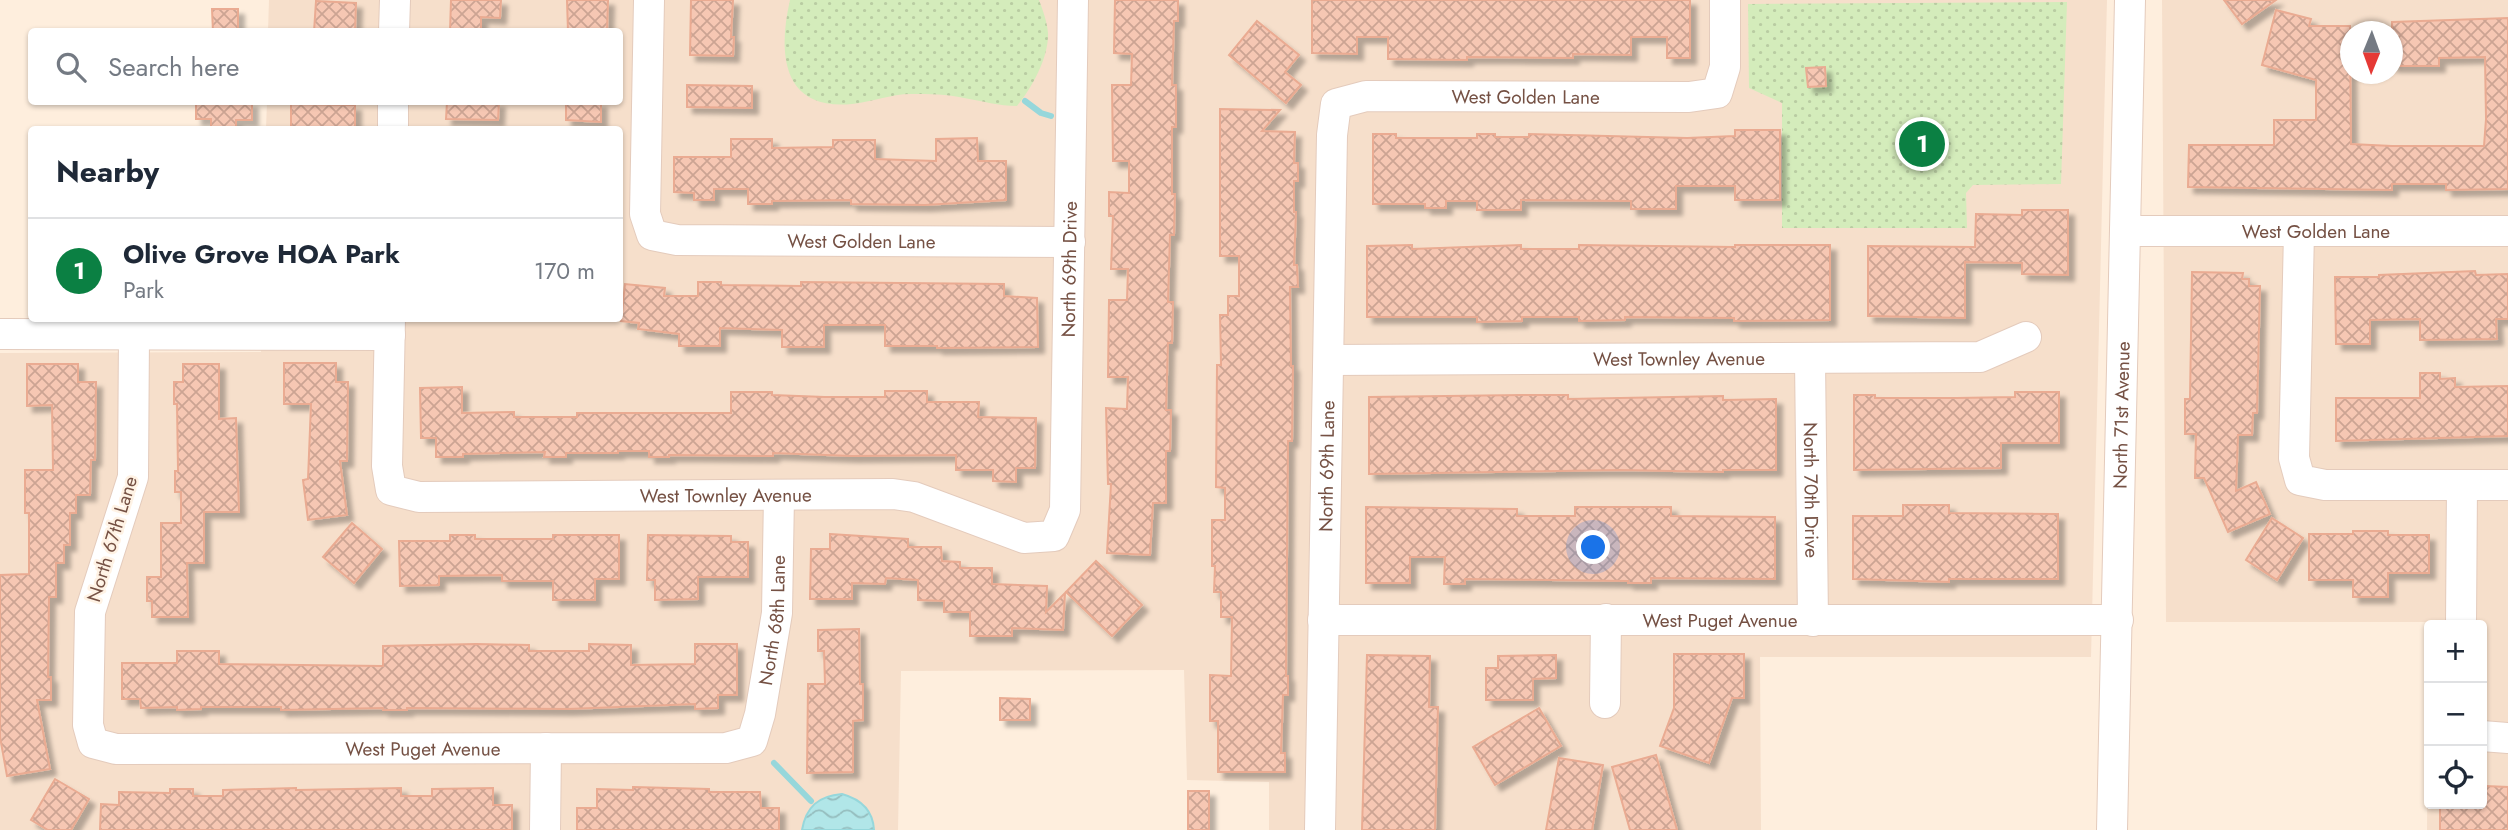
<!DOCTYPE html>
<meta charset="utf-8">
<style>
body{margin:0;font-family:Jost,sans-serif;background:#f2f2f3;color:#1f2937}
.controls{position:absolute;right:21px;bottom:21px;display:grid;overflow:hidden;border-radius:7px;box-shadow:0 2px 5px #0004}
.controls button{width:63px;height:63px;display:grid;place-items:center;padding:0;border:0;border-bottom:2px solid #e0e1e3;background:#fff;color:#1f2937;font:35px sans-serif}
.compass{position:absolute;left:2340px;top:21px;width:63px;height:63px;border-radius:50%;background:#fff;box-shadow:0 2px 5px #0004;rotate:181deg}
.you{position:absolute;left:1594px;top:548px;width:24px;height:24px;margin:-18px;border:5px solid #fff;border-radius:50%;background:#1a73e8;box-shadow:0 0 0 10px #1a73e833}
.badge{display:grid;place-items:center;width:46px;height:46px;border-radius:50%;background:#0b8043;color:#fff;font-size:23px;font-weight:700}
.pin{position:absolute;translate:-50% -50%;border:4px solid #fff;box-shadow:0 2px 7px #0006}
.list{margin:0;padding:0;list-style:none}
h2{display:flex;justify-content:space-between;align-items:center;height:91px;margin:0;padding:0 28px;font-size:30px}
h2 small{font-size:23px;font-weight:400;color:#747a83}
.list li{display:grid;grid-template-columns:46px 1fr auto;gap:21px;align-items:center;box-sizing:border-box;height:105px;padding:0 28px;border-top:2px solid #e0e1e3}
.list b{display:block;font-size:26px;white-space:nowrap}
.list p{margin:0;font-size:23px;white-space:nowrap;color:#747a83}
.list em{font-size:23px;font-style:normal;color:#747a83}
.icon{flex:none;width:38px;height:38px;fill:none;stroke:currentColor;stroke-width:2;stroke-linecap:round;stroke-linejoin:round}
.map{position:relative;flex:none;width:2508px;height:830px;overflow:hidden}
.search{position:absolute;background:#fff;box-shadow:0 2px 5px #0004;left:28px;top:28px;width:595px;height:77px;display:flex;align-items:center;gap:18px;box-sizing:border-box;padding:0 24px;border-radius:7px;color:#747a83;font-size:26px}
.panel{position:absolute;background:#fff;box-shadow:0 2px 5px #0004;left:28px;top:126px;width:595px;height:196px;border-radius:7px}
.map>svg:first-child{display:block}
</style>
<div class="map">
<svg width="2508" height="830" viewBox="0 0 2508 830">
<defs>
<pattern id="green-dots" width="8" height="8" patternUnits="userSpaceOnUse" patternTransform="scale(1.75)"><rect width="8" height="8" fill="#d4ecbb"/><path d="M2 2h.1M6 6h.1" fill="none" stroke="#b9cca2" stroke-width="1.8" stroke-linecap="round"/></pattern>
<pattern id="water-waves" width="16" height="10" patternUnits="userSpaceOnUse" patternTransform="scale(1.75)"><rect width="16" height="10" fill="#b1e6e8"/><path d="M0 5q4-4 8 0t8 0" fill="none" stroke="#95bdbe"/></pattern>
<pattern id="building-cross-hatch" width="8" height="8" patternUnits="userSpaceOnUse" patternTransform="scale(1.75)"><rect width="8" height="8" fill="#f6c7b3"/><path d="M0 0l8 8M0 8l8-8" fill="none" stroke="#cca493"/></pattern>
<filter id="shadow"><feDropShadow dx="6" dy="6" stdDeviation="2" flood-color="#0004"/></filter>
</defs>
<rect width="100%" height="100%" fill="#feeedd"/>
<!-- residential -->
<g fill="#f6dfcb" fill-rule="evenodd">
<path d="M269,0H2107L2091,657H1760L1761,830H1269V782L1187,780L1184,670L901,671L898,830H0V353L261,352L262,319L620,318V130L266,129L267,102H620V32L268,31Z"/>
<path d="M2162,0H2508V830H2427L2429,622H2166ZM2350,32H2392V74H2350ZM2429,625H2482V804H2429Z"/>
</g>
<!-- green -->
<g fill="url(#green-dots)">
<path d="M790,0H1039C1043,11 1047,21 1048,33C1049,57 1032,88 1017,106C999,106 982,101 964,98C947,94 929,94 911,94C891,94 872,102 852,104C781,111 778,52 790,0Z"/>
<path d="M2067,2L2061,184L1973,185L1966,193L1967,228H1782V103L1749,88L1748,4Z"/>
</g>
<!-- water -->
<path fill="url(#water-waves)" stroke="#96d7db" stroke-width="2" d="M842,794C860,799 873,810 874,830H802C806,807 818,796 842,794Z"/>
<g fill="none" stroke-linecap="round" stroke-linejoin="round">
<!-- stream -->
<g stroke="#96d7db" stroke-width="6">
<path d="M1025,101L1041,113L1051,116"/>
<path d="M774,763L811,801"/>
</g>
</g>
<!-- building -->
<g fill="url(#building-cross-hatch)" stroke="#eaab92" stroke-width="2" filter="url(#shadow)">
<path d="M451,0H501L500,18L481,17V32H450Z"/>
<path d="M567,0H608L607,32H568Z"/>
<path d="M691,0H733L731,37H734L733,56L690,55Z"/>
<path d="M1115,0H1178V21H1174L1172,85H1176V127H1172V194H1175L1174,235H1170L1168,302H1173L1172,343H1168L1166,410H1171L1170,451H1166V503H1153L1150,555L1107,553L1111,484H1108L1106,408L1127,409L1128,377H1108L1109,300H1127L1128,269H1111L1113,216H1109V192L1129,193V161H1113L1112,85H1131L1132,54L1114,53Z"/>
<path d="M1312,0H1690V58H1667V37H1631V55L1573,54V58L1467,57V60L1388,59V37H1357V54L1312,53Z"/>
<path d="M2224,0H2276L2242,24Z"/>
<path d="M316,1L356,3L355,32H314Z"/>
<path d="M212,9H238V32H213Z"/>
<path d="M2276,10L2311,19L2309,26H2350L2351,144L2392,146H2484L2486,119L2485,57L2439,58V66H2392V22L2508,18V189L2446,190V184H2392V190L2188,187L2189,145H2274V120H2316V80L2262,65Z"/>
<path d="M1257,21L1299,55L1285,72L1301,85L1286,103L1229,55Z"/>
<path d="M1825,67L1826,86L1808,87L1806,68Z"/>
<path d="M687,85L752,86V108L687,107Z"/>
<path d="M196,102H252V120H236V130H211V119H196Z"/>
<path d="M447,102H499L498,120L446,119Z"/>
<path d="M566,102H601V122L566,120Z"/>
<path d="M291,104L355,105V128L291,130Z"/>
<path d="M1220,109L1280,110L1262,131L1295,132L1294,163H1298V181H1294V212H1296L1294,265H1297L1298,287H1290L1291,366H1293L1292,441H1288L1286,676H1288V695H1283L1281,753H1285V772H1218V721H1210V675L1231,676L1232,617H1221V592H1214L1215,566H1212V520H1225V488L1216,487L1217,365H1221L1220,315H1228V296H1239V256H1220Z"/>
<path d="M1735,130H1780V200H1735V186H1676V209H1631V201L1521,200V210H1477V201H1446V208H1425V204H1373V134H1396V138H1477V134H1495V137H1529V134L1687,138L1735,136Z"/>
<path d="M977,138L978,161H1006V200L925,205L851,204V200L772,201V204H748V189H714V200H694V193L674,192V157H731V139H772V148L833,147V140H875V159L936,161V139Z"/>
<path d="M2022,210H2068V275L2022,274V263L1965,262V318L1868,316V246L1975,247L1976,214L2022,215Z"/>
<path d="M1412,245V249L1521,245V249H1579V245L1735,247V245H1830V320L1734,321V318L1625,317V320L1579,321V317H1522V321L1477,322V317H1367V246Z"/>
<path d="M2475,271L2476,275L2508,274V319H2496L2497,339L2420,340V319L2370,320V344H2336L2335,277H2379V275Z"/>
<path d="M2192,272L2243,273L2242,279H2249V286H2260L2257,413H2253L2252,435H2238L2236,491L2256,482L2270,514L2228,532L2204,478H2195L2196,434H2185V399H2190Z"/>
<path d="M698,282H721V285L801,286V282L1004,284V296L1037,298L1038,347L937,348V346H885V325H824V347H782V330L720,328V346H679V334L638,329L639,323L621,321L625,284L665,288L664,296H698Z"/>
<path d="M284,363H336V382H348L347,461H340L347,515L308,520L303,480L308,479L311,404H284Z"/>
<path d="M27,364H78V382H96L95,460H91L90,495H76V513H70V545H64V563H56V597H49L48,677H51V700H37L50,769L7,776L0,737V575L29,574V513H25V470H53L52,405L27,406Z"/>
<path d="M183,364H219V419L236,418L239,512H204V563H187L188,617H152V601H147V577H161V523H181V492H175V471H178L177,404H174V382H183Z"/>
<path d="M2420,373H2440V379L2455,378V387L2508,386V436L2336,441V398H2420Z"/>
<path d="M462,387V413L514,412V417H577V413H731V392H772V395L825,397H885V391H927V402H979L978,417L1036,418L1035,468H1016V482L993,481V470H956V455L852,456L773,453V456L669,455V457H649V451H618V453H566V457H544L545,452L463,454V457H436V438H421L420,388Z"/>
<path d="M2015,392H2059V443H2001V468L1854,470V395H1875V398H1956L2015,397Z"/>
<path d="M1523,395H1568V399L1723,396V400L1776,399V470H1723V472L1620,470L1369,474V397Z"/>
<path d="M1903,505H1949V513L2058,514V579H1949V582L1853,579V516H1903Z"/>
<path d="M1366,507L1517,509V516H1575V507H1671V516L1775,517V579L1651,578V583H1628V581L1465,579V584H1444L1445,557H1410V583H1366Z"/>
<path d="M2272,518L2303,538L2277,580L2246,560Z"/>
<path d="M352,523L382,549L354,583L323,557Z"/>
<path d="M2353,531H2388V535H2429V573H2388V597H2353V580H2309V534H2353Z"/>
<path d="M830,534L908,539V547H941L942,561L960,562V568H992V584L1047,586L1046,612L1065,593L1063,630L1012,628V636H970V612H944V601L918,600V580L886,578L885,584L852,583V599H810L811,549H830Z"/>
<path d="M450,535H475V539H553V535H619V579H595V600H553V581H502V575L439,576V585L400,586L399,541H450Z"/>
<path d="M648,535L731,536V542H748V577H698V599L655,600V580H647Z"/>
<path d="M1096,561L1142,605L1112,636L1066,592Z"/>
<path d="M859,629L860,684H863V720L853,721V772L807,773L808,684H825L824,651H818V630Z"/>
<path d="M476,644L529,645V651H589V644L631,645V665L695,664V644H737V695H718V708L695,709V704L568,709L407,708V710H383V708L281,710V707H201V709L177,710V707L141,708L140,699H122V663H177V651H219V664L383,666V646Z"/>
<path d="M1674,654H1744V698H1732L1709,763L1660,746L1674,708Z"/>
<path d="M1367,655L1430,656L1429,707H1438L1435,830H1362Z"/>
<path d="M1556,655V678L1533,679V700H1486V668H1498V656Z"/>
<path d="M1000,698L1030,699V720H1000Z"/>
<path d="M1539,708L1561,746L1495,785L1473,747Z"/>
<path d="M1656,755L1677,830H1630L1612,767Z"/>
<path d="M1559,758L1603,765L1592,830H1546Z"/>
<path d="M55,779L89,799L71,830H48L31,820Z"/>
<path d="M2485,786L2508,787V830H2440V804H2485Z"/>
<path d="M633,787L709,789V792H760L761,808H779V830H577V808H597V789L633,790Z"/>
<path d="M296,788V790L401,788V796H432V789L493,788V805H512V830H100L101,804L119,805V792L170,793V789H193V796H223V790Z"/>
<rect x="1188" y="791" width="21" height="39"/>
</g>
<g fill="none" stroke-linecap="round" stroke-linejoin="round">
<defs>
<g id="minor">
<path id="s1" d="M649,0L645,214L652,235L677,240L1070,242"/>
<path d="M394,32L395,0"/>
<path d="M393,130V102"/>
<path id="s2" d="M2125,231H2508"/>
<path d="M2299,232L2294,458L2300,480L2325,485H2508"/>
<path id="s3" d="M390,318L387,466L391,490L419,497L893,494L914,497L1024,538L1054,536L1065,510L1073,0"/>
<path d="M0,334L390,335"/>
<path id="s4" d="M134,334L133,477L90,612L88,725L93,743L116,749L726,748L752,741L760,714L777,613L779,495"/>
<path id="s5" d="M1810,359L1813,621"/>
<path id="s6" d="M1329,360L1980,357L2026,337"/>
<path id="s7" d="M1323,620H2118"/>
<path d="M2461,625L2462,485"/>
<path d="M1605,703L1606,619"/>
<path d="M2482,736L2508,738"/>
<path d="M545,830L546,748"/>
<path id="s8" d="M1320,830L1332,135L1336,104L1366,96L1689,97L1717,93L1725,67V0"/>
<path id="s9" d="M2112,830L2130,0"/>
</g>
</defs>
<!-- minor casing -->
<use href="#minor" stroke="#e4cbbc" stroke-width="32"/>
<!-- minor -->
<use href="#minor" stroke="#fff" stroke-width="30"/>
</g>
<g text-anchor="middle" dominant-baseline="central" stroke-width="5" stroke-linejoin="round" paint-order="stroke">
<!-- street labels -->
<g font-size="19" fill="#755144" stroke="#fff3e5">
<text stroke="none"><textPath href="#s8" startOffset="917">West Golden Lane</textPath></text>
<text stroke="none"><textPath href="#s2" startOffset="191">West Golden Lane</textPath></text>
<text stroke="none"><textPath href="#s1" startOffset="446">West Golden Lane</textPath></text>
<text stroke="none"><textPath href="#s3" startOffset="1113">North 69th Drive</textPath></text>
<text stroke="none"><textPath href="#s6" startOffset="350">West Townley Avenue</textPath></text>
<text stroke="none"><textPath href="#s9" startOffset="415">North 71st Avenue</textPath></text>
<text stroke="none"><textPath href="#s8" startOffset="364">North 69th Lane</textPath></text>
<text stroke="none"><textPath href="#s5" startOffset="131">North 70th Drive</textPath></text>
<text stroke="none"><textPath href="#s3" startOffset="508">West Townley Avenue</textPath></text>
<text transform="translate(112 539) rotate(-73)">North 67th Lane</text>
<text stroke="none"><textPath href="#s4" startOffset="1200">North 68th Lane</textPath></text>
<text stroke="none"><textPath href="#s7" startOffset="397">West Puget Avenue</textPath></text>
<text stroke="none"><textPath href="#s4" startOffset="747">West Puget Avenue</textPath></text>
</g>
</g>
</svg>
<div class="controls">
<button>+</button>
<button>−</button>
<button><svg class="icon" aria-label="locate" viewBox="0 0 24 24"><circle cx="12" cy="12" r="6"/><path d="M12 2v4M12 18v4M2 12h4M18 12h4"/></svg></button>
</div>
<svg class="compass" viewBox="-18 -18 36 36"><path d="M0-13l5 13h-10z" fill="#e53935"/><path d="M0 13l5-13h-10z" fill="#747a83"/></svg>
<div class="you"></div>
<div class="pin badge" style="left:1922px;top:144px">1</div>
<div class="search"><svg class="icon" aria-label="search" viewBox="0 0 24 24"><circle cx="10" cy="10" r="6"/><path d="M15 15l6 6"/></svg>Search here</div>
<section class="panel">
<h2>Nearby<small></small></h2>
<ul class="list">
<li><span class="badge">1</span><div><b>Olive Grove HOA Park</b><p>Park</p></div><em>170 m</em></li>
</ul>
</section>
</div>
